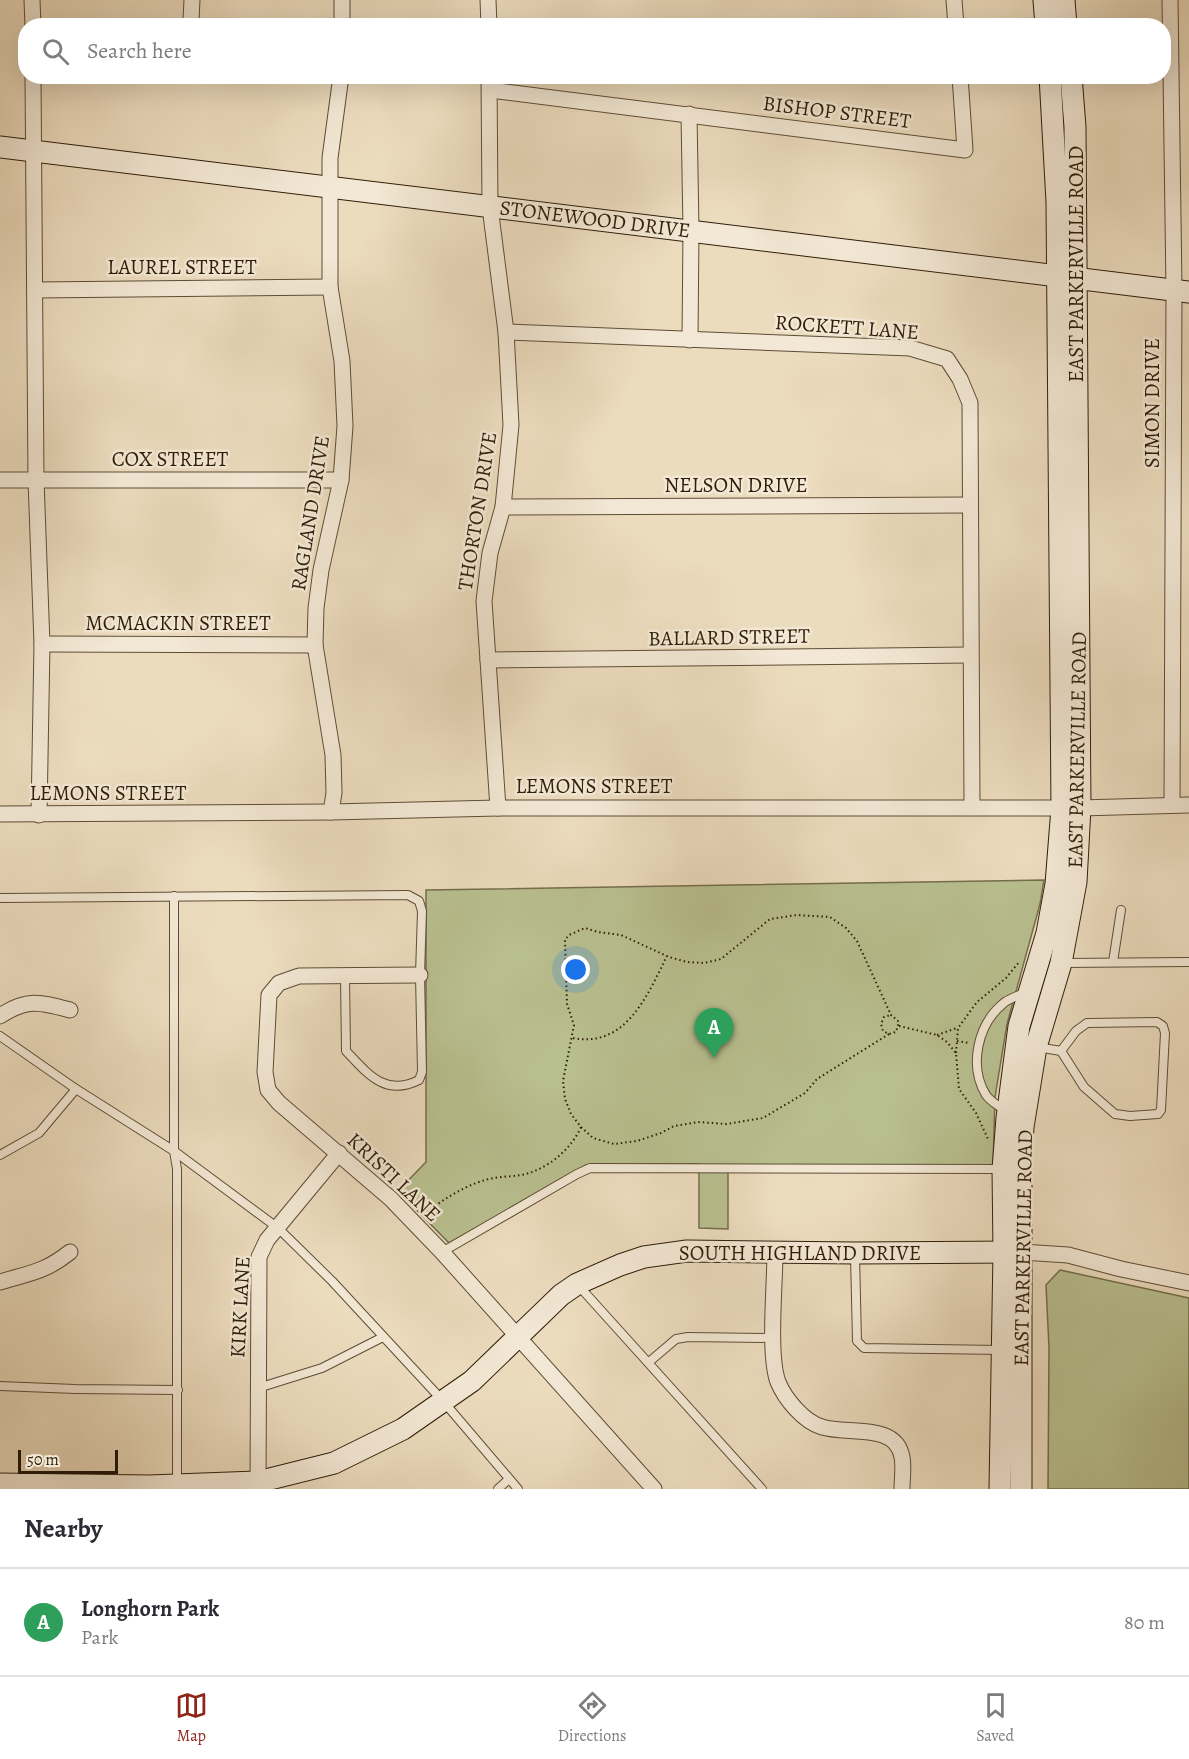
<!DOCTYPE html>
<style>
body{margin:0;font-family:Alegreya,serif;background:#f7f7f7;color:#2b2b33}
.scale{position:absolute;left:18px;bottom:15px;width:100px;box-sizing:border-box;padding-left:6px;border:3px solid #2f1d08;border-top:0;font-size:16px;line-height:21px;white-space:nowrap;color:#2f1d08;-webkit-text-stroke:4px #f3e8d5;paint-order:stroke}
.you{position:absolute;left:576px;top:970px;width:21px;height:21px;margin:-15px;border:4px solid #fff;border-radius:50%;background:#1a73e8;box-shadow:0 0 0 9px #1a73e833}
.badge{display:grid;place-items:center;width:39px;height:39px;border-radius:50%;background:#8f2418;color:#fff;font-size:20px;font-weight:700}
.pin{position:absolute;translate:-50% -50px;filter:drop-shadow(0 2px 3px #0008)}
.pin::after{content:'';position:absolute;top:32px;width:21px;height:18px;background:inherit;clip-path:polygon(0 0,100% 0,50% 100%)}
.list{margin:0;padding:0;list-style:none}
h2{display:flex;justify-content:space-between;align-items:center;height:78px;margin:0;padding:0 24px;font-size:26px}
h2 small{font-size:20px;font-weight:400;color:#7c7c81}
.list li{display:grid;grid-template-columns:39px 1fr auto;gap:18px;align-items:center;box-sizing:border-box;height:108px;padding:0 24px;border-top:2px solid #e1e1e2}
.list b{display:block;font-size:22px;white-space:nowrap}
.list p{margin:0;font-size:20px;white-space:nowrap;color:#7c7c81}
.list em{font-size:20px;font-style:normal;color:#7c7c81}
.icon{flex:none;width:33px;height:33px;fill:none;stroke:currentColor;stroke-width:2;stroke-linecap:round;stroke-linejoin:round}
.map{position:relative;flex:none;width:1189px;height:1489px;overflow:hidden}
.search{position:absolute;background:#fff;box-shadow:0 6px 24px #0002;left:18px;right:18px;top:18px;height:66px;display:flex;align-items:center;gap:15px;box-sizing:border-box;padding:0 21px;border-radius:24px;color:#7c7c81;font-size:22px}
.sheet{height:186px;background:#fff}
nav{display:flex;justify-content:space-around;align-items:center;box-sizing:border-box;height:84px;border-top:2px solid #e1e1e2;background:#fff;font-size:16px;color:#7c7c81}
nav a{display:grid;justify-items:center;gap:3px}
nav .on{color:#8f2418}
.map>svg:first-child{display:block}
</style>
<div class="map">
<svg width="1189" height="1489" viewBox="0 0 1189 1489">
<rect width="100%" height="100%" fill="#ecdcbe"/>
<filter id="stains"><feTurbulence type="fractalNoise" baseFrequency=".00333" numOctaves="4"/><feColorMatrix values="0 0 0 0 .2 0 0 0 0 .09 0 0 0 0 .02 0 0 0 .5 -.17"/></filter>
<radialGradient id="worn" r=".72"><stop offset=".6" stop-color="#630" stop-opacity="0"/><stop offset="1" stop-color="#630" stop-opacity=".3"/></radialGradient>
<!-- green -->
<g fill="#b9c090" stroke="#746e4c" stroke-width="1.5">
<path d="M1044,880L1040,904L1007,1024L995,1097L993,1167L728,1165V1229L699,1228V1164L586,1165L449,1243L398,1191L426,1162V890Z"/>
<path d="M1060,1270L1189,1298V1489H1048L1049,1348L1046,1285Z"/>
</g>
<g fill="none" stroke-linecap="round" stroke-linejoin="round">
<defs>
<g id="lane">
<path d="M174,896V1151L278,1228L332,1281L443,1401L518,1489"/>
<path d="M0,898L408,895L419,901L422,911L420,975L422,1072L419,1080C385,1097 368,1074 346,1051L345,976"/>
<path d="M1113,962L1121,910"/>
<path d="M1062,963L1189,962"/>
<path d="M0,1036L76,1089L174,1151L177,1169V1485"/>
<path d="M1037,1047L1061,1051L1084,1087L1115,1114L1130,1116L1158,1114L1161,1110L1165,1033L1163,1026L1157,1022L1087,1023L1076,1031L1061,1051"/>
<path d="M1004,1110C999,1106 990,1101 986,1095C968,1065 978,1023 1005,1002C1011,998 1020,995 1026,992"/>
<path d="M0,1155L39,1133L76,1089"/>
<path d="M442,1252L577,1174L590,1168L1003,1169"/>
<path d="M855,1255L857,1341L864,1348L1001,1350"/>
<path d="M578,1285L762,1489"/>
<path d="M649,1362L676,1339L688,1337L774,1338"/>
<path d="M0,1386L75,1389L178,1390"/>
<path d="M258,1388L322,1368L383,1337"/>
<path d="M498,1489L509,1479"/>
</g>
<g id="street">
<path d="M32,0L33,26"/>
<path d="M192,0L191,20L194,26"/>
<path d="M342,0V26"/>
<path d="M488,0L489,26"/>
<path d="M954,0L956,26"/>
<path d="M1170,0L1174,290L1172,805"/>
<path d="M33,76L36,480L42,644L39,815"/>
<path d="M489,76L490,207L506,332L511,425L503,507L490,553L484,601L498,808"/>
<path d="M490,90L965,150L960,76"/>
<path d="M689,114L691,230L690,340"/>
<path d="M35,290L330,287"/>
<path d="M506,332L910,348L947,359L960,379L970,403L972,807"/>
<path d="M0,480H341"/>
<path d="M503,507L970,505"/>
<path d="M42,644L315,645"/>
<path d="M488,660L970,655"/>
<path d="M331,812L334,793L333,755L315,645L316,608L321,570L341,480L345,426L342,361L330,287V158L341,76"/>
<path d="M0,814L331,812L498,808H1080L1189,805"/>
<path d="M420,975L299,976L279,983L269,995L265,1072L268,1090L279,1103L391,1199L442,1252L654,1489"/>
<path d="M0,1016C27,998 40,1002 70,1010"/>
<path d="M1022,1252L1068,1255L1121,1269L1189,1283"/>
<path d="M775,1253C775,1284 768,1355 778,1382C785,1399 804,1422 822,1427C846,1435 896,1422 902,1457C904,1467 902,1479 902,1489"/>
<path d="M0,1282C30,1273 45,1272 70,1252"/>
<path d="M258,1489L259,1257L267,1240L339,1153"/>
</g>
<g id="secondary">
<path d="M1044,0L1046,26"/>
<path d="M1064,0L1066,26"/>
<path d="M0,147L1189,292"/>
<path d="M0,1484L149,1486L258,1482L334,1463L403,1429L472,1381L561,1295L577,1284L620,1265L644,1257L687,1251L855,1253L1016,1252"/>
<path d="M1000,1489L1004,1252L1003,1169L1007,1118L1019,1026L1047,933L1056,884L1062,808L1057,202L1050,76"/>
<path d="M1021,1489V1162L1023,1127L1036,1047L1061,963L1076,882L1080,808L1075,127L1071,76"/>
</g>
</defs>
<!-- lane casing -->
<use href="#lane" stroke="#5e4d36" stroke-width="10"/>
<!-- street casing -->
<use href="#street" stroke="#5e4d36" stroke-width="17"/>
<!-- secondary casing -->
<use href="#secondary" stroke="#2f1d08" stroke-width="23"/>
<!-- path -->
<g stroke="#2f1d08" stroke-width="2" stroke-dasharray="1.5 3" stroke-linecap="butt">
<path d="M899,1026L937,1035L947,1042L956,1053L959,1089L976,1113L988,1139"/>
<path d="M889,1034L817,1079L805,1093L763,1118L726,1124L698,1122L674,1126L661,1133L637,1141L614,1144L593,1138L581,1127L571,1114L565,1099L563,1081L574,1025L567,1004L565,940L569,935L585,928L598,932L621,935L669,957L687,962L704,963L721,959L770,919L797,915L830,917L846,928L857,941L891,1015L899,1022L896,1032L889,1034L883,1031L881,1024L884,1017L891,1015"/>
<path d="M937,1035L957,1028"/>
<path d="M573,1038C626,1048 647,996 667,956"/>
<path d="M957,1041L969,1043"/>
<path d="M956,1053L958,1028L977,1002L1006,978L1020,961"/>
<path d="M424,1214C444,1199 465,1185 489,1179C501,1176 514,1177 526,1174C550,1167 571,1149 581,1127"/>
</g>
<!-- lane -->
<use href="#lane" stroke="#f3e8d5" stroke-width="8"/>
<!-- street -->
<use href="#street" stroke="#f3e8d5" stroke-width="15"/>
<!-- secondary -->
<use href="#secondary" stroke="#f3e8d5" stroke-width="21"/>
</g>
<g text-anchor="middle" dominant-baseline="central" stroke-width="5" stroke-linejoin="round" paint-order="stroke">
<!-- street labels -->
<g font-size="21" fill="#2f1d08" stroke="#f3e8d5">
<text transform="translate(837 112) rotate(7)">BISHOP STREET</text>
<text transform="translate(595 219) rotate(7)">STONEWOOD DRIVE</text>
<text transform="translate(1076 264) rotate(-90)">EAST PARKERVILLE ROAD</text>
<text x="182" y="267">LAUREL STREET</text>
<text transform="translate(847 327) rotate(4)">ROCKETT LANE</text>
<text transform="translate(1152 403) rotate(-90)">SIMON DRIVE</text>
<text x="170" y="459">COX STREET</text>
<text x="736" y="485">NELSON DRIVE</text>
<text transform="translate(477 511) rotate(-81)">THORTON DRIVE</text>
<text transform="translate(310 513) rotate(-81)">RAGLAND DRIVE</text>
<text x="178" y="623">MCMACKIN STREET</text>
<text transform="translate(729 637) rotate(-1)">BALLARD STREET</text>
<text transform="translate(1077 750) rotate(-89)">EAST PARKERVILLE ROAD</text>
<text x="594" y="786">LEMONS STREET</text>
<text x="108" y="793">LEMONS STREET</text>
<text transform="translate(394 1177) rotate(43)">KRISTI LANE</text>
<text transform="translate(1023 1248) rotate(-89)">EAST PARKERVILLE ROAD</text>
<text x="800" y="1253">SOUTH HIGHLAND DRIVE</text>
<text transform="translate(240 1307) rotate(-87)">KIRK LANE</text>
</g>
</g>
<rect width="100%" height="100%" filter="url(#stains)"/>
<rect width="100%" height="100%" fill="url(#worn)"/>
</svg>
<div class="scale">50 m</div>
<div class="you"></div>
<div class="pin badge" style="left:714px;top:1058px;background:#2e9e5b">A</div>
<div class="search"><svg class="icon" aria-label="search" viewBox="0 0 24 24"><circle cx="10" cy="10" r="6"/><path d="M15 15l6 6"/></svg>Search here</div>
</div>
<section class="sheet">
<h2>Nearby<small></small></h2>
<ul class="list">
<li><span class="badge" style="background:#2e9e5b">A</span><div><b>Longhorn Park</b><p>Park</p></div><em>80 m</em></li>
</ul>
</section>
<nav>
<a class="on"><svg class="icon" aria-label="map" viewBox="0 0 24 24"><path d="M3 6l6-2 6 2 6-2v14l-6 2-6-2-6 2zM9 4v14M15 6v14"/></svg>Map</a>
<a><svg class="icon" aria-label="directions" viewBox="0 0 24 24"><path d="M12 3l9 9-9 9-9-9zM9 14v-3h6M13 9l2 2-2 2"/></svg>Directions</a>
<a><svg class="icon" aria-label="saved" viewBox="0 0 24 24"><path d="M7 4h10v16l-5-4-5 4z"/></svg>Saved</a>
</nav>
